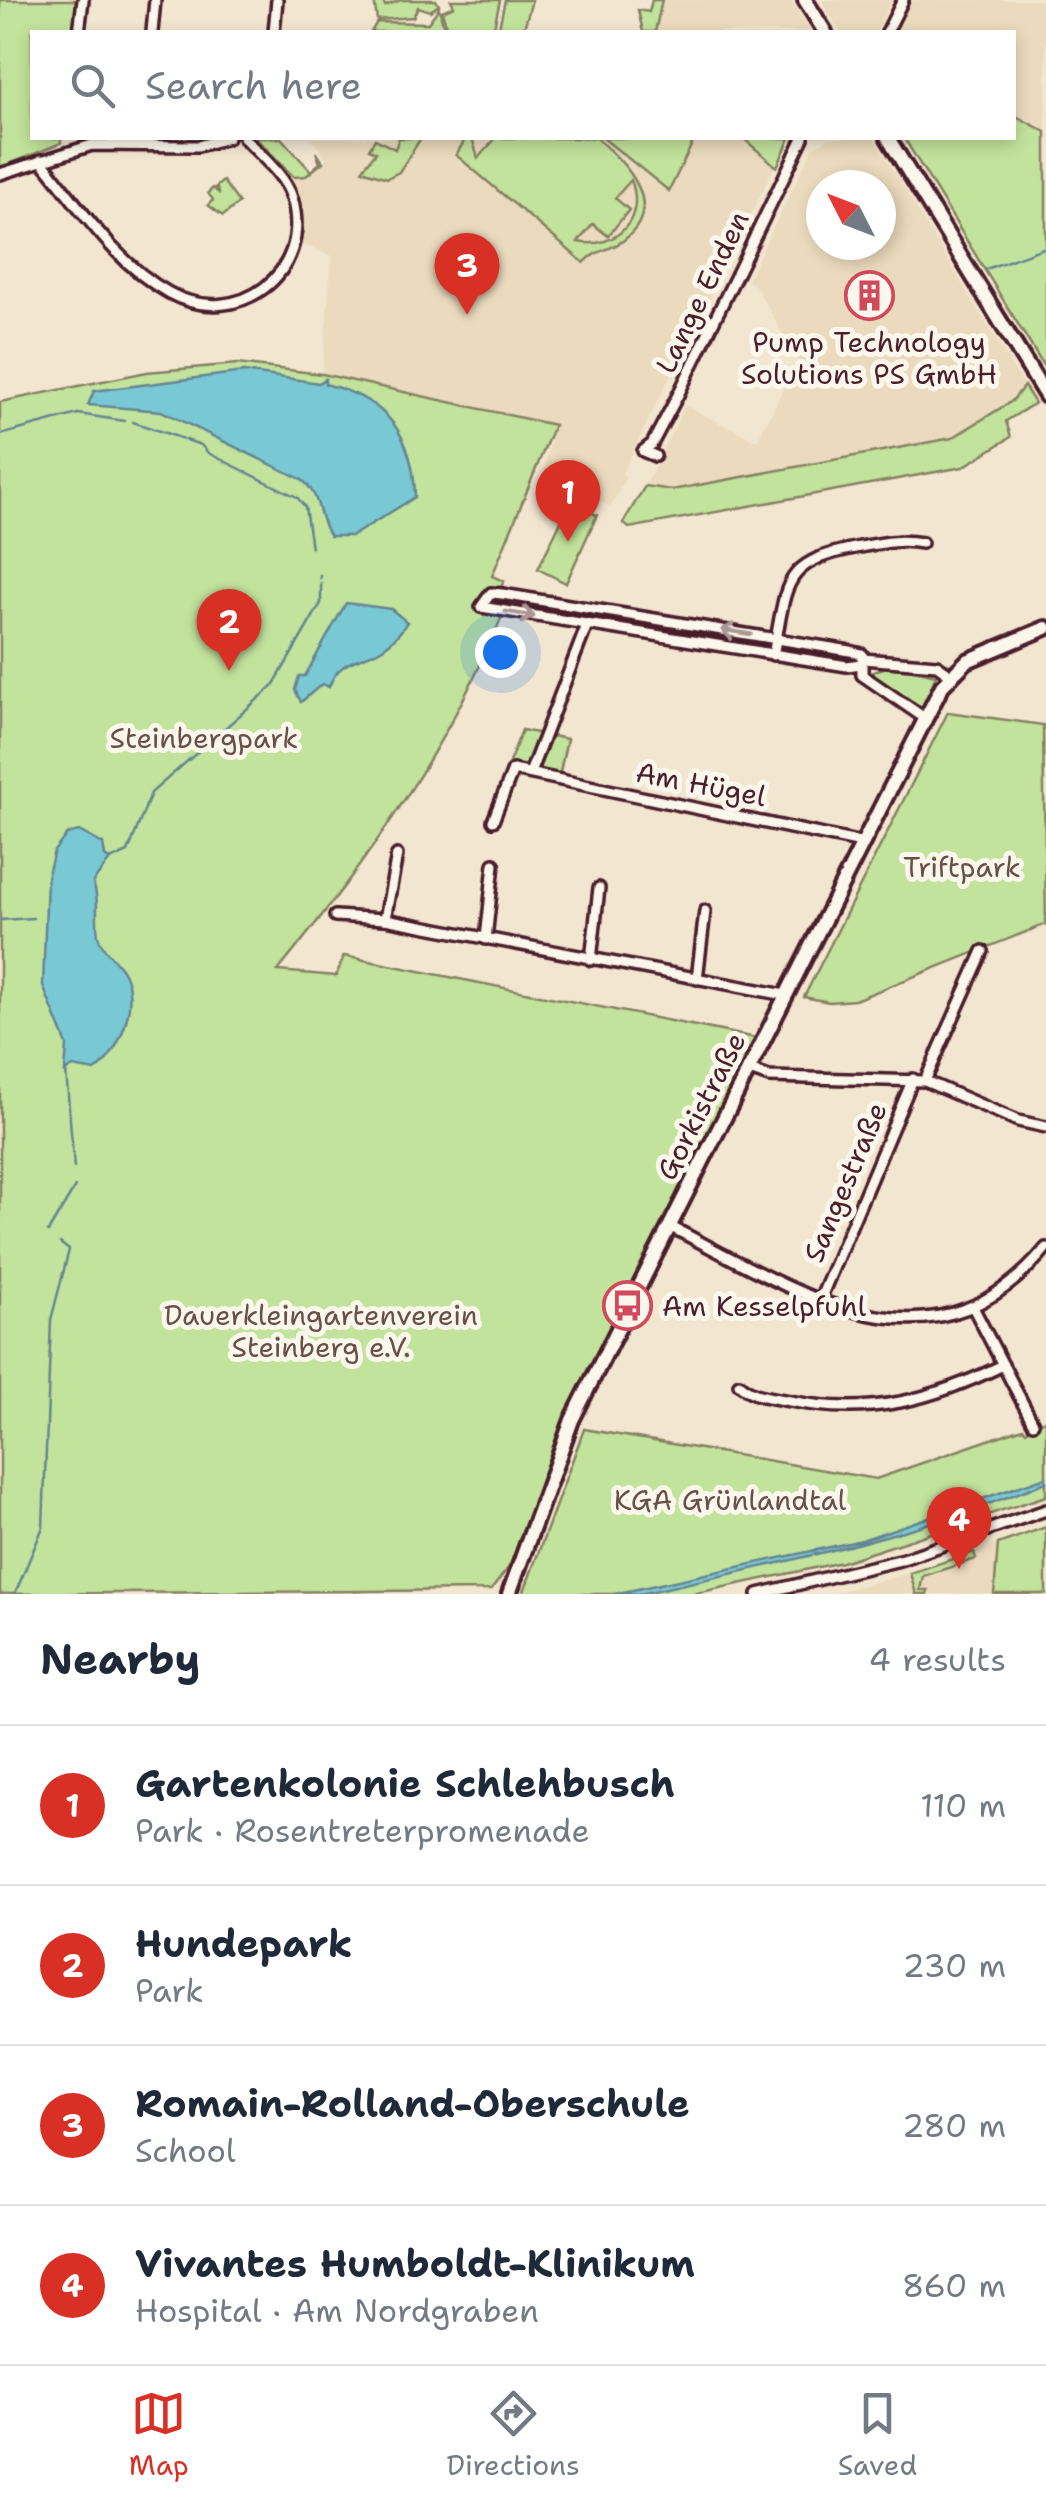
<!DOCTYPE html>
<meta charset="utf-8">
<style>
body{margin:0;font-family:"Shantell Sans",sans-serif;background:#f2f2f3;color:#1f2937}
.compass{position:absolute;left:806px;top:170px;width:90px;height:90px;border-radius:50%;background:#fff;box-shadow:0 5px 15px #0003;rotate:312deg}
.you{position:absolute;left:500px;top:652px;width:35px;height:35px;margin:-25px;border:8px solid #fff;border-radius:50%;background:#1a73e8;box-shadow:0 0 0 15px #1a73e833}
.badge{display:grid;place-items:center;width:65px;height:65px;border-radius:50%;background:#d93025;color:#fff;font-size:32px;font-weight:700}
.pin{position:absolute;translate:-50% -82px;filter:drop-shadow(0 2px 5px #0008)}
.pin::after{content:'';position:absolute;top:52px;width:35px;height:30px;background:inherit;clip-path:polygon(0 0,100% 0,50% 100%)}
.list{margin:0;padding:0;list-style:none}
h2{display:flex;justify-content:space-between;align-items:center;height:130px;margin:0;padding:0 40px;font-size:42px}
h2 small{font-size:32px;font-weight:400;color:#747a83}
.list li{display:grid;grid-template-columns:65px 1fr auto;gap:30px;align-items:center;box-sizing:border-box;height:160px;padding:0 40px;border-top:2px solid #e0e1e3}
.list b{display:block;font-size:38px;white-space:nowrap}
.list p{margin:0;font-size:32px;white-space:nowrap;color:#747a83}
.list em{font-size:32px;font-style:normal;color:#747a83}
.icon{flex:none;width:55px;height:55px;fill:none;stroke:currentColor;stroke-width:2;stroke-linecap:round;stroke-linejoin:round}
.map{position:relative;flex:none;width:1046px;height:1594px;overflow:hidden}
.search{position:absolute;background:#fff;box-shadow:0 5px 15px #0003;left:30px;right:30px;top:30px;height:110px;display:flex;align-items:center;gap:25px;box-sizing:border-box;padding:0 35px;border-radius:0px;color:#747a83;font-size:38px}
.sheet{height:770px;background:#fff}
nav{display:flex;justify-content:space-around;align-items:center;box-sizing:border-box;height:140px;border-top:2px solid #e0e1e3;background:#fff;font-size:28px;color:#747a83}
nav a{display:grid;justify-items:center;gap:5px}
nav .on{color:#d93025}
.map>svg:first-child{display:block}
</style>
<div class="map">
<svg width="1046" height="1594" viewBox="0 0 1046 1594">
<rect width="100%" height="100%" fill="#f2e6d0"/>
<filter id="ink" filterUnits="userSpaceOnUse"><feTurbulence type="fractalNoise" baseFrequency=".01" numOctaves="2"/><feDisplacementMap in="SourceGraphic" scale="20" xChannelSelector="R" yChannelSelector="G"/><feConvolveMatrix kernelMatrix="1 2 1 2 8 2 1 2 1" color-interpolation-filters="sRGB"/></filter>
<g filter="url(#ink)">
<!-- built -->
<g fill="#ebdabd" fill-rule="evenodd">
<path d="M662,0H791L811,32H655Z"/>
<path d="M821,0H892L876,32H840Z"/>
<path d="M910,0H1046V132L1014,115V32H894Z"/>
<path d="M310,138H603L669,190L692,142L671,138H789L622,473L626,477L611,507L572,487L566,497L541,484L554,425L322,374L332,256L299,243L303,210L289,174L306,176L327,158Z"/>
<path d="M830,138H874L1024,386L1012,401L952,438L672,490L645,486L685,406L757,441L798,360L755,285L747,281L813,148ZM821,185H881V245H821Z"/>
<path d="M998,1544L994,1594H829L903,1575Z"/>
</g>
<!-- green -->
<g fill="#c2e39c" stroke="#868164" stroke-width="2.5" fill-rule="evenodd">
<path d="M0,0H76L73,32H32V138H61V143L0,168Z"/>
<path d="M374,0H382L385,6L401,0H436L439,5L430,11L418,7L413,17L377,20Z"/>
<path d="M451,0H500L493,32H448L442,11L454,6Z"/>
<path d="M505,0H532L523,32H498Z"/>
<path d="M652,0H662L655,32H643L638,10L649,12Z"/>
<path d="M439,8L445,32H371L377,22L428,23Z"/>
<path d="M1014,115L1046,132V370L904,138H1014Z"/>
<path d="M256,138H281L311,171L320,163L316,152L323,162L306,176L294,177Z"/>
<path d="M399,138H421L399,172L387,178L362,170L376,152L369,149L375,139L395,149Z"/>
<path d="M466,138H472L478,158L496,138H596C625,162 668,205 624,240C610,251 596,249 584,263L456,155ZM631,180C646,218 617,250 578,242L593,224L608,236L629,210L615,198Z"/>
<path d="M603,138H671L693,142L669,191Z"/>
<path d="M743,138H790L777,167Z"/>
<path d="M879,138H882L1039,394L1036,396Z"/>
<path d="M896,138L1046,378V384L904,151Z"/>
<path d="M223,181L239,203L223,216L208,205L213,200L208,193L213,188L220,194L216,187Z"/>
<path d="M237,364L322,374L554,425L492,576L504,581L488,614L502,616C447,749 368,860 278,971L336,976L344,956L756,1038L562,1422L519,1554L491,1590L0,1594V402L147,372Z"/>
<path d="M1024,386L1035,403L1006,421L1011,437L963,467L629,528L623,523L645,486L672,490L952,438L1012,401Z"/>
<path d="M570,502L597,515L566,583L538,569Z"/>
<path d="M891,665L936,675L923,707L919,710L868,674Z"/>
<path d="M948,712L1043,725L1046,924L855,1000L829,1002L804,997Z"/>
<path d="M522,730L567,739L559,777L508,765Z"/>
<path d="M1046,1419V1496L842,1562L692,1594H523L584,1429L876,1479L1023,1428L1026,1431Z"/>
<path d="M1046,1527V1594H994L998,1544Z"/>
<path d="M974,1552L976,1559L923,1576L920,1590H928L927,1594H916L910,1573Z"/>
</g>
<!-- water -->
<g fill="#79c9d5" stroke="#668591" stroke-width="2.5">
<path d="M244,372L319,383L325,379V384C388,399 414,437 415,497L352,536H330C316,516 323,497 301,479L161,411L88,405L94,391Z"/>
<path d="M346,603L391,609L407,622C378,670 343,647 329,687L322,684L301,702L295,690L299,676H305Z"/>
<path d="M79,831L103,844L105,856L110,860L93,882C100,903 95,915 98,935C101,951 117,959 124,973C139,1003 120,1053 95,1071L73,1067L65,1072L67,1045L43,986L47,878L54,851L67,834Z"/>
<path d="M1046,1477V1482C914,1536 777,1564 639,1594H614L862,1540Z"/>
</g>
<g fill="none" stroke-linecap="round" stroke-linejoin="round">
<!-- stream -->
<g stroke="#668591" stroke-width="2.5">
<path d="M986,269L1046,247"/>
<path d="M133,422L201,445L208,453L297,497L305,507L311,548"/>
<path d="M0,435L78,414L125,421"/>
<path d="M320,575V578"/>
<path d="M110,860L128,852L151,793L273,686L321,603V583"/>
<path d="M0,920L33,918"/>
<path d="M66,1071L74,1168"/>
<path d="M48,1232L75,1187"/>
<path d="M15,1594L43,1527L51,1320L69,1250L60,1243"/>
</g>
<defs>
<g id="minor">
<path d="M79,32L83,0"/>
<path d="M152,32L155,0"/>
<path d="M274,32L277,0"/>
<path d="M887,32L903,0"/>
<path d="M41,160C79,206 116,264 169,293C237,330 314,274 292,198C285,175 260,155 244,138"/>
<path d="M0,174L92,145L198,146L228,138"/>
<path d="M655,456L643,451L652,444L678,395L803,138"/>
<path d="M773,655C788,583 779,562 860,547C882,543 899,539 922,543"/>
<path d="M862,660V675L926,719"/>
<path d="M861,664L847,666L481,607L491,593L502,594L850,651L862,654L863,659L937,665L951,675"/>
<path d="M530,773L587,625"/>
<path d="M493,821L513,770L862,843"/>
<path d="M335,916L385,919L785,995"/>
<path d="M385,919L397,855"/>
<path d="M486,939L494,864"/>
<path d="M591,960L599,888"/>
<path d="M697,979L705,911"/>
<path d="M747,1069L769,1077L925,1081L1018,1121L1046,1127"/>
<path d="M925,1081L983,951"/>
<path d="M669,1226C794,1289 931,1387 1046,1248"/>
<path d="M819,1302L913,1079"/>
<path d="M974,1309L1033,1423"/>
<path d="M739,1384C753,1397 771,1397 790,1401C869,1417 932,1400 1003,1365"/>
<path d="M758,1594L900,1560L1046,1510"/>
</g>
<g id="secondary">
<path d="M805,0L825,32"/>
<path d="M888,138L1046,396"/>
<path d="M509,1594L572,1420L942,686L967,661L1046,628"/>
</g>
</defs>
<!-- minor casing -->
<use href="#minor" stroke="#4a1f2b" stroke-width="16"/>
<!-- secondary casing -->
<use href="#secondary" stroke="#4a1f2b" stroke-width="20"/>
<!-- minor -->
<use href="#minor" stroke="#fbf7ec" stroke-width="9"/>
<!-- secondary -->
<use href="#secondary" stroke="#fbf7ec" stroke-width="12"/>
</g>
<!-- one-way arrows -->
<defs><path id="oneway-shaft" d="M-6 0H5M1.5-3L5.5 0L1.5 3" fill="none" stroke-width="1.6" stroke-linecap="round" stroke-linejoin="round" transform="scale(2.5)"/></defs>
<g stroke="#ab9695">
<use href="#oneway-shaft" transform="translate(520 614) rotate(10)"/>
<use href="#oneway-shaft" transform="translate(736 632) rotate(-171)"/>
</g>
</g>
<!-- icons -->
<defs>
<symbol id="building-ring" viewBox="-11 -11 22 22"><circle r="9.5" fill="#fbf7ec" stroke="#d1495b" stroke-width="1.5"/><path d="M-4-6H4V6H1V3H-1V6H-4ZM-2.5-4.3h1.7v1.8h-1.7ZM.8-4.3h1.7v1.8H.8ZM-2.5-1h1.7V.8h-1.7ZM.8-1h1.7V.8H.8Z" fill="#d1495b"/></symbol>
<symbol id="bus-ring" viewBox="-11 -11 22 22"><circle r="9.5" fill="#fbf7ec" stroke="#d1495b" stroke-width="1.5"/><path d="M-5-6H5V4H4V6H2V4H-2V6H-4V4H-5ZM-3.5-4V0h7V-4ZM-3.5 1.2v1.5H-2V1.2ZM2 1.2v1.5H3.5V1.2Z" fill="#d1495b"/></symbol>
</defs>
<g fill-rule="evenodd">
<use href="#building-ring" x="842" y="268" width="55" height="55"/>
<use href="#bus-ring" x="600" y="1278" width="55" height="55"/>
</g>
<g text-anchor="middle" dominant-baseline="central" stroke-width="10" stroke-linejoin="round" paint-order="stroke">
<!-- street labels -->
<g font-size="28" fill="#4a1f2b" stroke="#fbf7ec">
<text transform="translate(702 292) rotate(-64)">Lange Enden</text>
<text transform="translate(701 784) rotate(11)">Am Hügel</text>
<text transform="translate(701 1106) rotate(-63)">Gorkistraße</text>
<text transform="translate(845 1182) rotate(-67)">Sangestraße</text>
</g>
<!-- poi labels -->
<g font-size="28" fill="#4a1f2b" stroke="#fbf7ec">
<text x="869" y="342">Pump Technology<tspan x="869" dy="32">Solutions PS GmbH</tspan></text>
<text x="662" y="1306" text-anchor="start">Am Kesselpfuhl</text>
</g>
<!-- park labels -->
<g font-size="28" fill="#685047" stroke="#fbf7ec">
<text x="204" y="738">Steinbergpark</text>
<text x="962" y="867">Triftpark</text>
<text x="321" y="1315">Dauerkleingartenverein<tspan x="321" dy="32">Steinberg e.V.</tspan></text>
<text x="730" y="1500">KGA Grünlandtal</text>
</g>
</g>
</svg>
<svg class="compass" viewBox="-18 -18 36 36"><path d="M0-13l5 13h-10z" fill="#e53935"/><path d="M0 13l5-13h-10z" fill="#747a83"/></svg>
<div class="you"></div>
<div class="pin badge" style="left:568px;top:542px">1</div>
<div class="pin badge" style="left:229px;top:671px">2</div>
<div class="pin badge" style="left:467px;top:315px">3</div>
<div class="pin badge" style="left:959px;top:1569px">4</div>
<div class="search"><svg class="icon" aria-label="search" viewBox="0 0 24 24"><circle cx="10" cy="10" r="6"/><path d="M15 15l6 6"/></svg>Search here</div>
</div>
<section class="sheet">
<h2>Nearby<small>4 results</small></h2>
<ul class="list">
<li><span class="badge">1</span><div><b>Gartenkolonie Schlehbusch</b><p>Park · Rosentreterpromenade</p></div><em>110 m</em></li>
<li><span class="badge">2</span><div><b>Hundepark</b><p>Park</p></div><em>230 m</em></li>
<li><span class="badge">3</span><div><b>Romain-Rolland-Oberschule</b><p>School</p></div><em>280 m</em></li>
<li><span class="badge">4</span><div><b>Vivantes Humboldt-Klinikum</b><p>Hospital · Am Nordgraben</p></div><em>860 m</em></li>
</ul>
</section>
<nav>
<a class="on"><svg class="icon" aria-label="map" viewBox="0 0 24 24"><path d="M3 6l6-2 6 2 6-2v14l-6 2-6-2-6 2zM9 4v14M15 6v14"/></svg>Map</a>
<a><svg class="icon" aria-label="directions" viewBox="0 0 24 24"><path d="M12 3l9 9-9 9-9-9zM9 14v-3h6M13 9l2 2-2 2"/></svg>Directions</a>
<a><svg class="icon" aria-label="saved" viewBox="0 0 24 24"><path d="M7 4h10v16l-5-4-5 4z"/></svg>Saved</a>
</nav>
